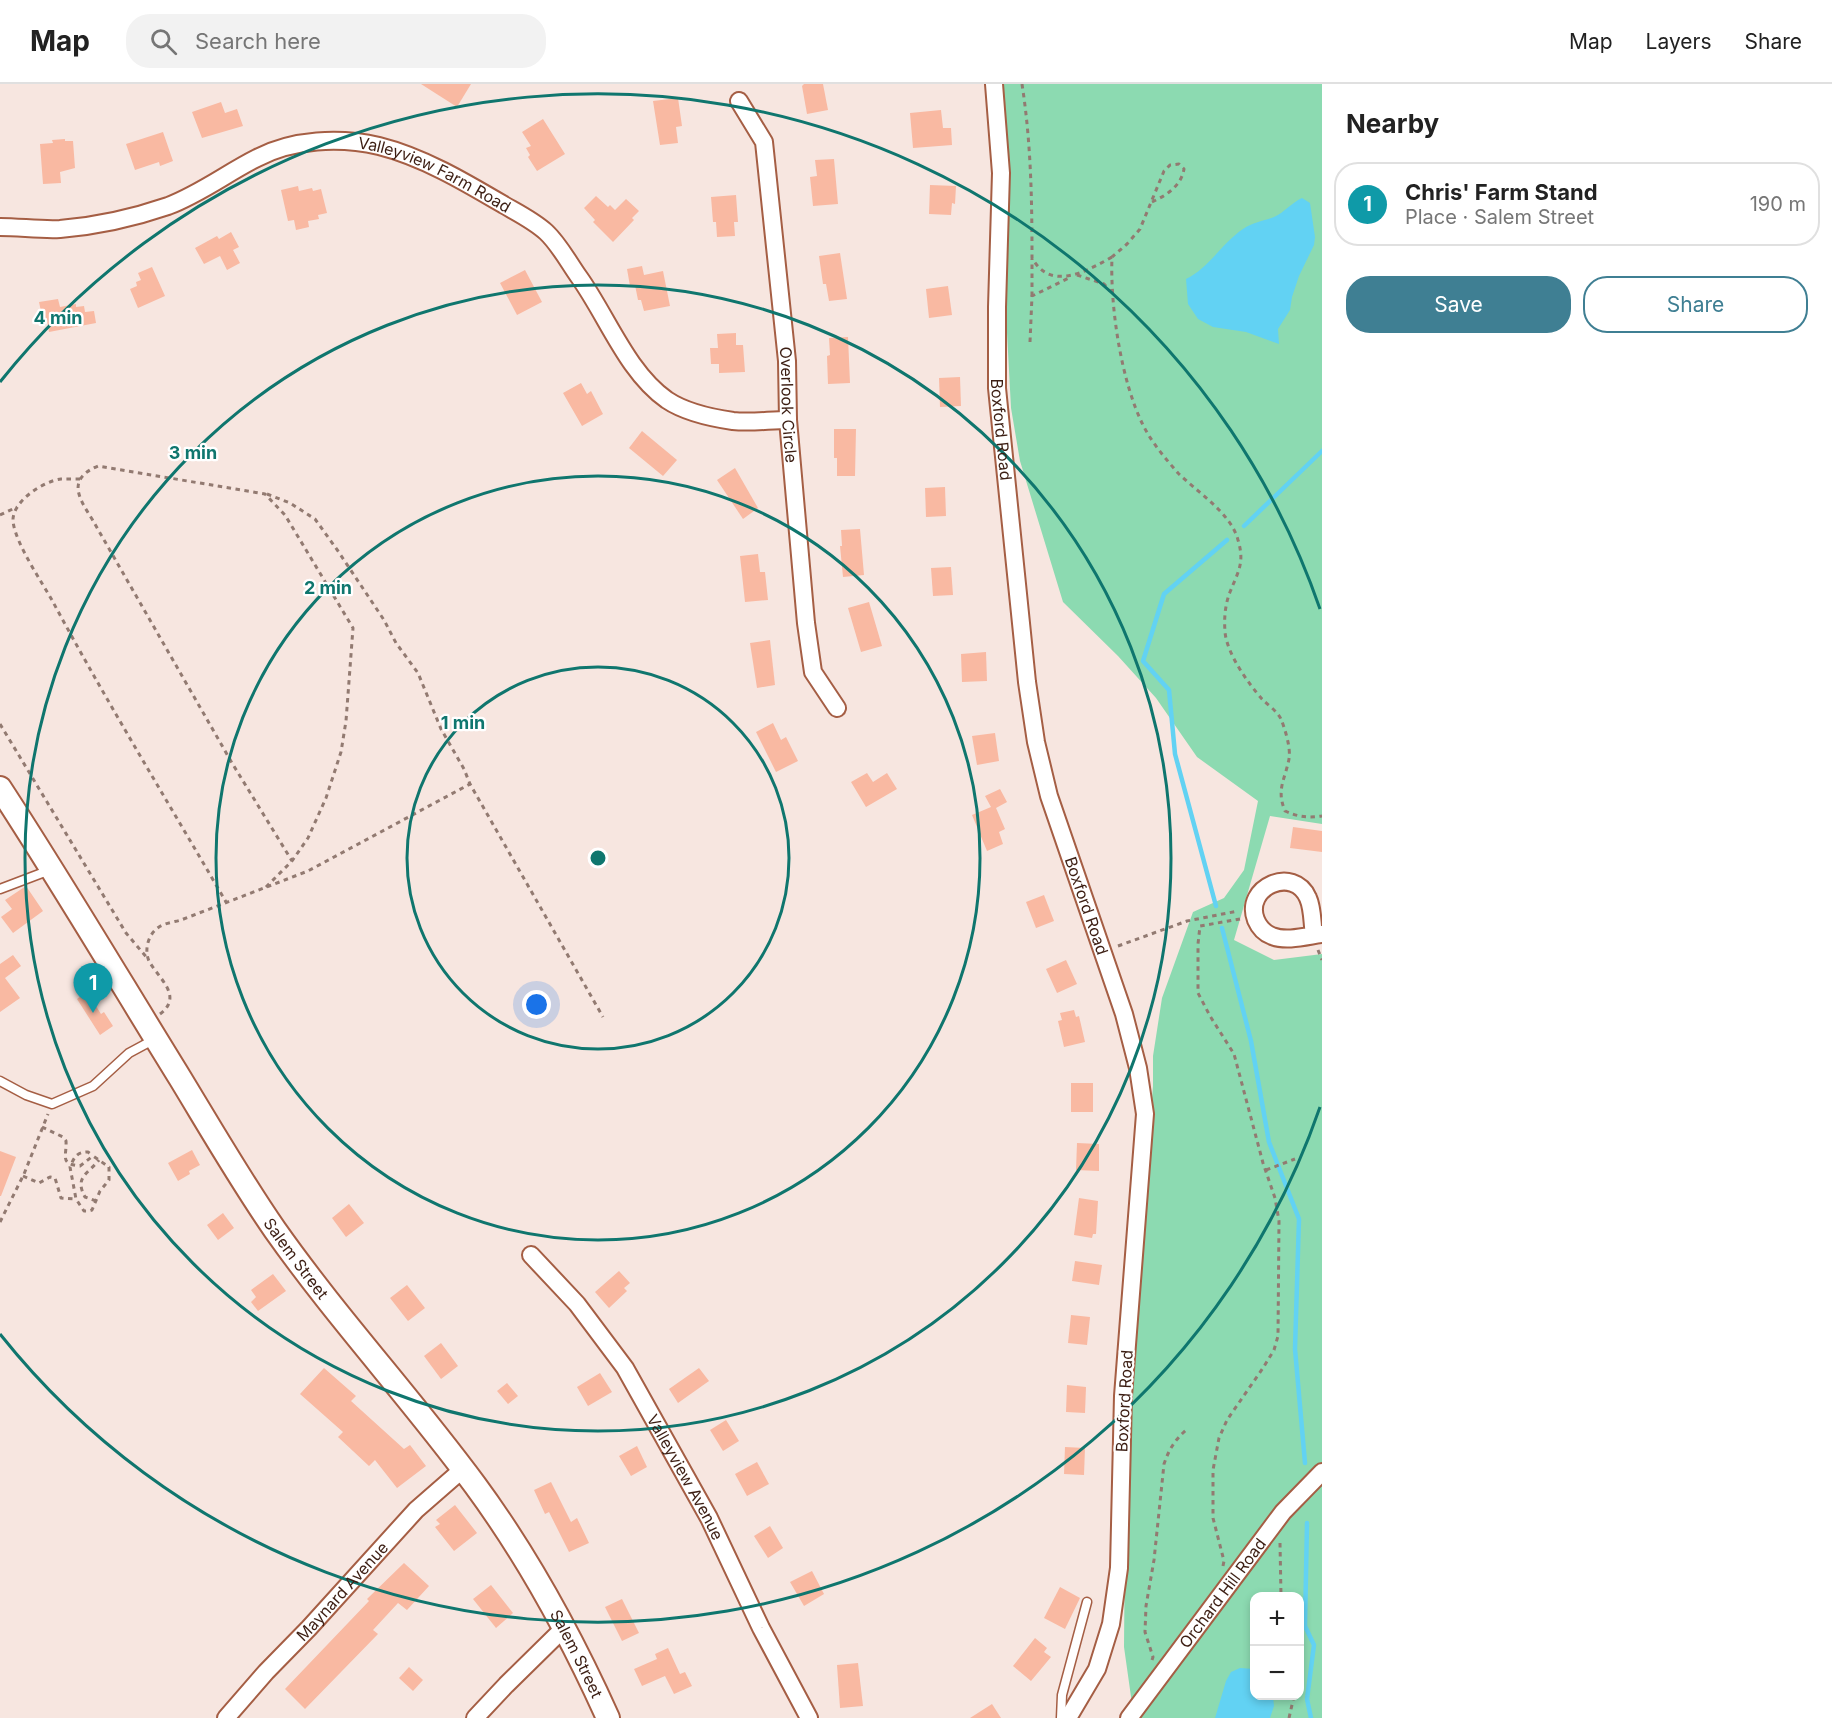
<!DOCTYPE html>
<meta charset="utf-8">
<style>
body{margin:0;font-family:Inter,sans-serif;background:#f2f2f2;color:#222}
.controls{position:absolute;right:18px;bottom:18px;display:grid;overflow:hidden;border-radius:12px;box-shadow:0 3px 9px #0003}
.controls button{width:54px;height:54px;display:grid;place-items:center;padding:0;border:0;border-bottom:2px solid #e0e0e0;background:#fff;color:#222;font:30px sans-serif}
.you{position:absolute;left:537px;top:921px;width:21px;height:21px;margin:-15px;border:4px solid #fff;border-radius:50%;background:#1a73e8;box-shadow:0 0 0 9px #1a73e833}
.badge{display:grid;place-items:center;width:39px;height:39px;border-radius:50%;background:#3f7f93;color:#fff;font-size:20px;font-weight:700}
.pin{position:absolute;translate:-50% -50px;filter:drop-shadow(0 2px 3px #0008)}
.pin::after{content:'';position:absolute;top:32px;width:21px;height:18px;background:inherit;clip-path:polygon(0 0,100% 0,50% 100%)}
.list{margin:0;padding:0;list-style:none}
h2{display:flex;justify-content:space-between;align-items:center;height:78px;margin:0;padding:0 24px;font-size:26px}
h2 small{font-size:20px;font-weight:400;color:#767676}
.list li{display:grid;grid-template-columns:39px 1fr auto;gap:18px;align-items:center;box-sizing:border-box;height:84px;margin:0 12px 12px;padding:0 12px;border:2px solid #e0e0e0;border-radius:24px}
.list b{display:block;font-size:22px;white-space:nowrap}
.list p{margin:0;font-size:20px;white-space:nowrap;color:#767676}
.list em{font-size:20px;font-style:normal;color:#767676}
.actions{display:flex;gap:12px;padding:18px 24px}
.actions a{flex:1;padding:14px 0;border:2px solid #3f7f93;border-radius:24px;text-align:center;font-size:21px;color:#3f7f93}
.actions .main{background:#3f7f93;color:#fff}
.icon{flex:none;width:33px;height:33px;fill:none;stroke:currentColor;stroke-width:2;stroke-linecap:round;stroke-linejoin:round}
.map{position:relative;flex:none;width:1322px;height:1634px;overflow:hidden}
header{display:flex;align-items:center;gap:36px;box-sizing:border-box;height:84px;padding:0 30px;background:#fff;border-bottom:2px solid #e0e0e0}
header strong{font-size:28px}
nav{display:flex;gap:33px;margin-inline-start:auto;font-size:21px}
.search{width:420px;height:54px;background:#f2f2f2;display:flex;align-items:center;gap:15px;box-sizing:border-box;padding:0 21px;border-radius:24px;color:#767676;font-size:22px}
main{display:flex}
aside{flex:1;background:#fff}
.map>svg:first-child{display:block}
</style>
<header>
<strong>Map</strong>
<div class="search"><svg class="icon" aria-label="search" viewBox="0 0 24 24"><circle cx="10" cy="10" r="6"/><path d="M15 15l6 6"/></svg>Search here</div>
<nav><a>Map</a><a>Layers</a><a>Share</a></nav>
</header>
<main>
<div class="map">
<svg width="1322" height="1634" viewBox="0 0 1322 1634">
<rect width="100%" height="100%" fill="#f7e6e0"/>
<!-- green -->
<path fill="#8cdab1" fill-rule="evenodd" d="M1002,0H1322V740L1270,732L1234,856L1274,876L1322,870V1634H1134L1124,1563L1126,1339L1153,1002V972L1162,914L1193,828L1224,814L1244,786L1258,717L1197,673L1156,614L1118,572L1063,518L1020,377L1011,324L1005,211L1007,45ZM1254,1512H1300V1612H1254Z"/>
<!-- water -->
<g fill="#62d2f3">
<path d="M1302,114L1310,119L1315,153L1314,161L1299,192L1292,213L1290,226L1278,245L1279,260L1246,248L1213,243L1198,235L1188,220L1186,195C1209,184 1222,159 1243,145C1253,138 1264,137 1274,133C1285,128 1291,119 1302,114Z"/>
<path d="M1240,1584L1254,1585V1612H1273L1274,1622L1270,1634H1215L1226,1597L1231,1588Z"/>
</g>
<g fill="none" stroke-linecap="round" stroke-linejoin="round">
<!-- stream -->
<g stroke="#62d2f3" stroke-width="4.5">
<path d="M1244,442L1322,367"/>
<path d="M1216,822L1175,670L1169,606L1143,577L1164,510L1227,456"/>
<path d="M1222,844L1251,957L1269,1058L1299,1135L1295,1265L1305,1379"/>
<path d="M1307,1439L1305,1542L1314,1561L1307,1615L1311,1634"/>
</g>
</g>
<!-- building -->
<g fill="#f9b9a2">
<path d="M421,0H471L457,23Z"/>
<path d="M804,0H823L828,26L807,30L802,2Z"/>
<path d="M678,14L682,42L676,43L678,59L660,61L653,17Z"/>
<path d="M221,18L225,29L237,25L243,42L202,54L192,28Z"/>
<path d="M941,26L943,44H951L952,61L913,64L910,29Z"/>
<path d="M543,35L565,70L537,87L528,73L530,71L526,64L531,62L522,48Z"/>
<path d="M163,48L173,77L160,82L159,78L135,86L126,60Z"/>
<path d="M65,55V57H73L75,84L60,88L61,99L43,100L40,60L53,59L52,56Z"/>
<path d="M834,75L838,120L813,122L810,93L817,92L815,76Z"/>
<path d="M930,101L956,102L955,120L952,119L951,131L929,130Z"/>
<path d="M298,102L299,107L312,104L313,107L321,105L327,129L318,131L319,135L308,137L309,143L296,146L294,136L288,137L281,106Z"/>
<path d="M736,111L738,138H734L735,152L717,153L716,138H713L711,113Z"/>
<path d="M596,112L608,123L610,121L615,126L626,115L639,127L632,134L634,136L613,158L593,138L595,136L584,124Z"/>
<path d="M231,148L239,163L233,166L240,179L227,186L220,172L204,180L195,164L217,152L219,155Z"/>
<path d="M840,169L847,215L829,217L826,200H823L819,172Z"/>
<path d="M642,182L644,191L663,187L670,222L644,227L641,216H638L635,201L630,202L627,185Z"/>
<path d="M152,183L165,212L138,224L130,205L137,202L136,198L141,196L138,189Z"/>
<path d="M525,186L542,218L517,231L500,199Z"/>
<path d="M948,202L952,231L929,234L926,205Z"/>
<path d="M58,215L60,223L76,220V223L84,222L85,228L94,227L96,239L49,248L47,236L43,237L39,218Z"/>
<path d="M736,249V261H743L745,288L719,289V280H711L710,264H718L717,250Z"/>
<path d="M848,253L850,299L828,300L827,272L830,271L829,254Z"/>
<path d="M960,293L961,322L940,323L939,294Z"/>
<path d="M581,299L587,310L591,307L603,330L582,342L563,309Z"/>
<path d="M834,345H856L855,392H837V374H834Z"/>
<path d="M642,347L677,376L663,392L629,364Z"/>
<path d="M735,384L758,424L743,435L717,396Z"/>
<path d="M945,403L946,432L926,433L925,404Z"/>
<path d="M860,445L864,491L843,493L840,462H842L841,446Z"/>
<path d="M758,470L760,488H765L768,516L745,518L740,472Z"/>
<path d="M951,483L953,511L933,512L931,484Z"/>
<path d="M869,518L882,562L861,568L848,524Z"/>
<path d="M770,556L775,601L757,604L750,559Z"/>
<path d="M986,568L987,597L962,598L961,570Z"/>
<path d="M773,639L781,656L786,653L798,677L776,688L756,648Z"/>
<path d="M995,649L999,677L977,681L972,652Z"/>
<path d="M867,689L873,698L887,689L897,705L866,723L851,698Z"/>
<path d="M1000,705L1007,718L996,724L1005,745L999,748L1003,760L987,767L972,731L991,723L985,712Z"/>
<path d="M1293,743L1322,747V768L1290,764Z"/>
<path d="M26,802L43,827L13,849L1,833L12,825L5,816Z"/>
<path d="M1044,811L1054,837L1036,844L1026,818Z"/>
<path d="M13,871L21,882L5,894L20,914L0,928V880Z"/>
<path d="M1066,876L1077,900L1057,909L1046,885Z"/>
<path d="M87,908L101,930L104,928L113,942L100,951L77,915Z"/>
<path d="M1074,926L1076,933L1079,932L1085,958L1064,963L1058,937L1062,936L1060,929Z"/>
<rect x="1071" y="999" width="22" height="29"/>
<path d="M1077,1059L1099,1060V1087L1076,1086Z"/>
<path d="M192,1066L200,1081L189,1087L190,1090L178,1097L168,1079Z"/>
<path d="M0,1067L16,1073L1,1112H0Z"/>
<path d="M1079,1114L1098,1117L1096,1150H1093L1092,1154L1074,1151Z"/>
<path d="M349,1120L364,1139L346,1153L332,1134Z"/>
<path d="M223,1129L234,1144L218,1156L207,1141Z"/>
<path d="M1075,1177L1102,1181L1099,1201L1072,1197Z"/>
<path d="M619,1187L630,1199L624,1204L627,1207L609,1224L595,1208Z"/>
<path d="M273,1190L286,1207L258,1227L251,1218L256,1213L251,1206Z"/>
<path d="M407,1201L425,1224L408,1237L390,1214Z"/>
<path d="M1071,1231L1090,1233L1087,1261L1068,1259Z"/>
<path d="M441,1259L458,1282L441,1295L424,1272Z"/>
<path d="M324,1284L356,1312L351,1317L404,1365L410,1361L426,1382L397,1404L375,1376L369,1382L338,1353L343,1348L300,1310Z"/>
<path d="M699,1284L709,1297L678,1319L669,1305Z"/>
<path d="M600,1289L612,1308L588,1322L577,1303Z"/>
<path d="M507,1299L518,1312L508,1320L497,1307Z"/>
<path d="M1067,1301L1086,1303L1085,1329L1066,1328Z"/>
<path d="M726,1336L739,1357L723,1367L710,1346Z"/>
<path d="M637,1362L647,1383L631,1392L619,1372Z"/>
<path d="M1065,1363L1085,1364L1084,1391L1064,1390Z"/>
<path d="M757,1378L769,1400L747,1412L735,1390Z"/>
<path d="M551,1398L571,1438L577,1434L589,1459L569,1468L549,1428L545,1430L534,1406Z"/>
<path d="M455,1421L477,1449L454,1467L435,1443L440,1440L436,1436Z"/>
<path d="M770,1442L783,1464L768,1474L754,1452Z"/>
<path d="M404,1479L429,1502L407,1526L398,1519L373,1546L378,1550L305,1625L285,1605L369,1517L367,1515Z"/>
<path d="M812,1487L824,1510L804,1522L790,1498Z"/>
<path d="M491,1501L513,1529L496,1544L473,1515Z"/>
<path d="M1060,1503L1080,1514L1065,1545L1044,1534Z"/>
<path d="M622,1515L639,1549L622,1557L605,1523Z"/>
<path d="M1035,1554L1047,1564L1044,1568L1051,1573L1031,1597L1013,1582Z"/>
<path d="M668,1564L680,1590L685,1588L692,1602L674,1610L665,1592L642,1602L634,1585L657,1575L655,1570Z"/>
<path d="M858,1579L863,1622L840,1624L837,1581Z"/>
<path d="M409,1583L423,1596L413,1607L399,1594Z"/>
<path d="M992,1620L1001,1634H970Z"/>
</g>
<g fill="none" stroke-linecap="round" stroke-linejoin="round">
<defs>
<g id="service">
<path d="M0,805L50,786"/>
<path d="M0,997L26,1011L52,1020L93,1002L129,969L155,955"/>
<path d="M1061,1634L1062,1611L1087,1518"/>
</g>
<g id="minor">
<path id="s1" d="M994,0L1001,89L997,223V304L1027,598L1036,658L1049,712L1124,930L1138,984L1145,1030L1123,1312L1119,1484L1111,1540L1097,1585L1068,1634"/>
<path id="s2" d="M739,17L764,58L787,277L788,336L806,539L813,588L837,624"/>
<path id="s3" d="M0,143C20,143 40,146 60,145C97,142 133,134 168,122C200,110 227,89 257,74C293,55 340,53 379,62C423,73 465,98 504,121C518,129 534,137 546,148C559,160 569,179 579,193C607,232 627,288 667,316C685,328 712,334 733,337C751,339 770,336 788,336"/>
<path d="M1314,851C1312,839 1313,825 1308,814C1294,781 1243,803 1256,836C1259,843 1264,849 1272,852C1286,858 1307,852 1322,850"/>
<path id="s4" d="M531,1171L577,1220L625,1284L709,1434L761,1544L809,1634"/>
<path id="s5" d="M226,1634L266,1588L309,1544L416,1426L463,1385"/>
<path d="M475,1634L506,1601L564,1544"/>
<path id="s6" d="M1129,1634L1283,1428L1322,1388"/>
</g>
<g id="secondary">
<path id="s7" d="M0,704C62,799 120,897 180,994C211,1045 241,1097 275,1146C337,1234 411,1314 475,1401C528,1473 571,1552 608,1634"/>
</g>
</defs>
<!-- service casing -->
<use href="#service" stroke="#a55e44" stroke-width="11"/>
<!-- minor casing -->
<use href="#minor" stroke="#a55e44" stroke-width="20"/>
<!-- secondary casing -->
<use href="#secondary" stroke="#a55e44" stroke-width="26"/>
<!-- path -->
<g stroke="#927a71" stroke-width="3" stroke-dasharray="4.5 4.5" stroke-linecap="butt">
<path d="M1022,0C1031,58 1032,116 1032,174C1051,208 1087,187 1112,173"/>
<path d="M1152,118C1167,111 1181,102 1184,85L1179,80L1170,81L1164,87L1140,145L1127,160L1112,173C1110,222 1121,297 1143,341C1152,359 1165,374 1178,389C1197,408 1231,429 1238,456C1245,479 1238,488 1230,508C1225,521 1224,534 1225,548C1227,570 1248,599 1262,615C1268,621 1277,627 1281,635C1285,645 1291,664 1289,675C1285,696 1276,705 1285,727C1298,733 1308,734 1322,732"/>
<path d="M1077,191L1104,200L1110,207"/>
<path d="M1032,212V175"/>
<path d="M1030,258L1032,212L1071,193"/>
<path d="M80,395C74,395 67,395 61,395C44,397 12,417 13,437C15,459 42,498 53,518C108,620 168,718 226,818"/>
<path d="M267,410L290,419L315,435L338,467L384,536L396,559L418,589L441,645L464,685L470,700L603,933"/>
<path d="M0,431L17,423"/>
<path d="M0,640L126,849L148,875"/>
<path d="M266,803L292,777L308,754L326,714L341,668L346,637L353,544L285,431L265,410L98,382C67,395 78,413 92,435L232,679L292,777"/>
<path d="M1118,862L1187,837L1238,827"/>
<path d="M1318,866L1322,876"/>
<path d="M160,930C184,912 158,894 149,877C144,866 148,850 159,843C165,839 174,838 181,836L308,787L470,700"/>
<path d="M42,1043L63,1053L66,1057C67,1072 59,1080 80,1082L93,1072L109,1083V1096L100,1107L92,1126L89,1127H84L76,1115L70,1083C74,1074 76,1068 88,1068L93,1072"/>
<path d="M1266,1086L1295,1075"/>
<path d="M23,1092L39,1099L50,1093L55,1094L61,1114L76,1115"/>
<path d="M96,1117L85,1113C74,1093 88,1090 99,1076"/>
<path d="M0,1138L24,1090L48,1030"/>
<path d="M1280,1459L1281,1512"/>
<path d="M1223,1482L1224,1477L1213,1434V1386L1219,1354L1227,1336L1263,1284L1274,1266L1278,1252L1279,1137L1275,1114L1263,1079L1234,970L1210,932L1198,909V860L1200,842L1240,835"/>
<path d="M1152,1576L1153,1573L1145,1548L1146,1522L1154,1476L1164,1380C1169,1365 1175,1356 1186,1346"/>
<path d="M1289,1634L1294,1612"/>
</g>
<!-- service -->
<use href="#service" stroke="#fff" stroke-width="8"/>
<!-- minor -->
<use href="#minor" stroke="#fff" stroke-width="16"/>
<!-- secondary -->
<use href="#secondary" stroke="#fff" stroke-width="22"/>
</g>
<!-- distance rings -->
<g fill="none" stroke="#0f766e" stroke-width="3">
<circle cx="598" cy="774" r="191"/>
<circle cx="598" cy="774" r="382"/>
<circle cx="598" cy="774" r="573"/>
<path d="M1320 1023A764 764 0 0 1 0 1250M0 298A764 764 0 0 1 1320 525"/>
</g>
<g text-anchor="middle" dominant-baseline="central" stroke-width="4.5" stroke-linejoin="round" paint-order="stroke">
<!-- street labels -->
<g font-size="16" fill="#3c1e13" stroke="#fff">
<text stroke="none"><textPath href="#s3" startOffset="459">Valleyview Farm Road</textPath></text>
<text stroke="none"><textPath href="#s2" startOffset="312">Overlook Circle</textPath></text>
<text stroke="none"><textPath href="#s1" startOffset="346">Boxford Road</textPath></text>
<text stroke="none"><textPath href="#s1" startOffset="832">Boxford Road</textPath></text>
<text stroke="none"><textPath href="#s7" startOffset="556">Salem Street</textPath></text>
<text transform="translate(1124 1317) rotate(-87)">Boxford Road</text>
<text stroke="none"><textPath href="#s4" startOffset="272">Valleyview Avenue</textPath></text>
<text stroke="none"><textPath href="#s5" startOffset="172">Maynard Avenue</textPath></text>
<text stroke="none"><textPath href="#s6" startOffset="156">Orchard Hill Road</textPath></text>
<text stroke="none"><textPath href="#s7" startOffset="1042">Salem Street</textPath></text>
</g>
</g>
<circle cx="598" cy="774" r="9" fill="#0f766e" stroke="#fff" stroke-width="3"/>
<g font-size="18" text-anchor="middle" font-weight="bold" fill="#0f766e" stroke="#fff" stroke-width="4.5" stroke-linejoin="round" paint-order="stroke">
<text x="58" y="240">4 min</text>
<text x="193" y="375">3 min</text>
<text x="328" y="510">2 min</text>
<text x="463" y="645">1 min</text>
</g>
</svg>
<div class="controls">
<button>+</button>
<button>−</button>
</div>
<div class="you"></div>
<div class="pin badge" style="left:93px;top:929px;background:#0f9aa8">1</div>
</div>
<aside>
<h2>Nearby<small></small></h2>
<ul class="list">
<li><span class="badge" style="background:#0f9aa8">1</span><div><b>Chris' Farm Stand</b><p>Place · Salem Street</p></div><em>190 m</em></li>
</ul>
<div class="actions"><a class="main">Save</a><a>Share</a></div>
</aside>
</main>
